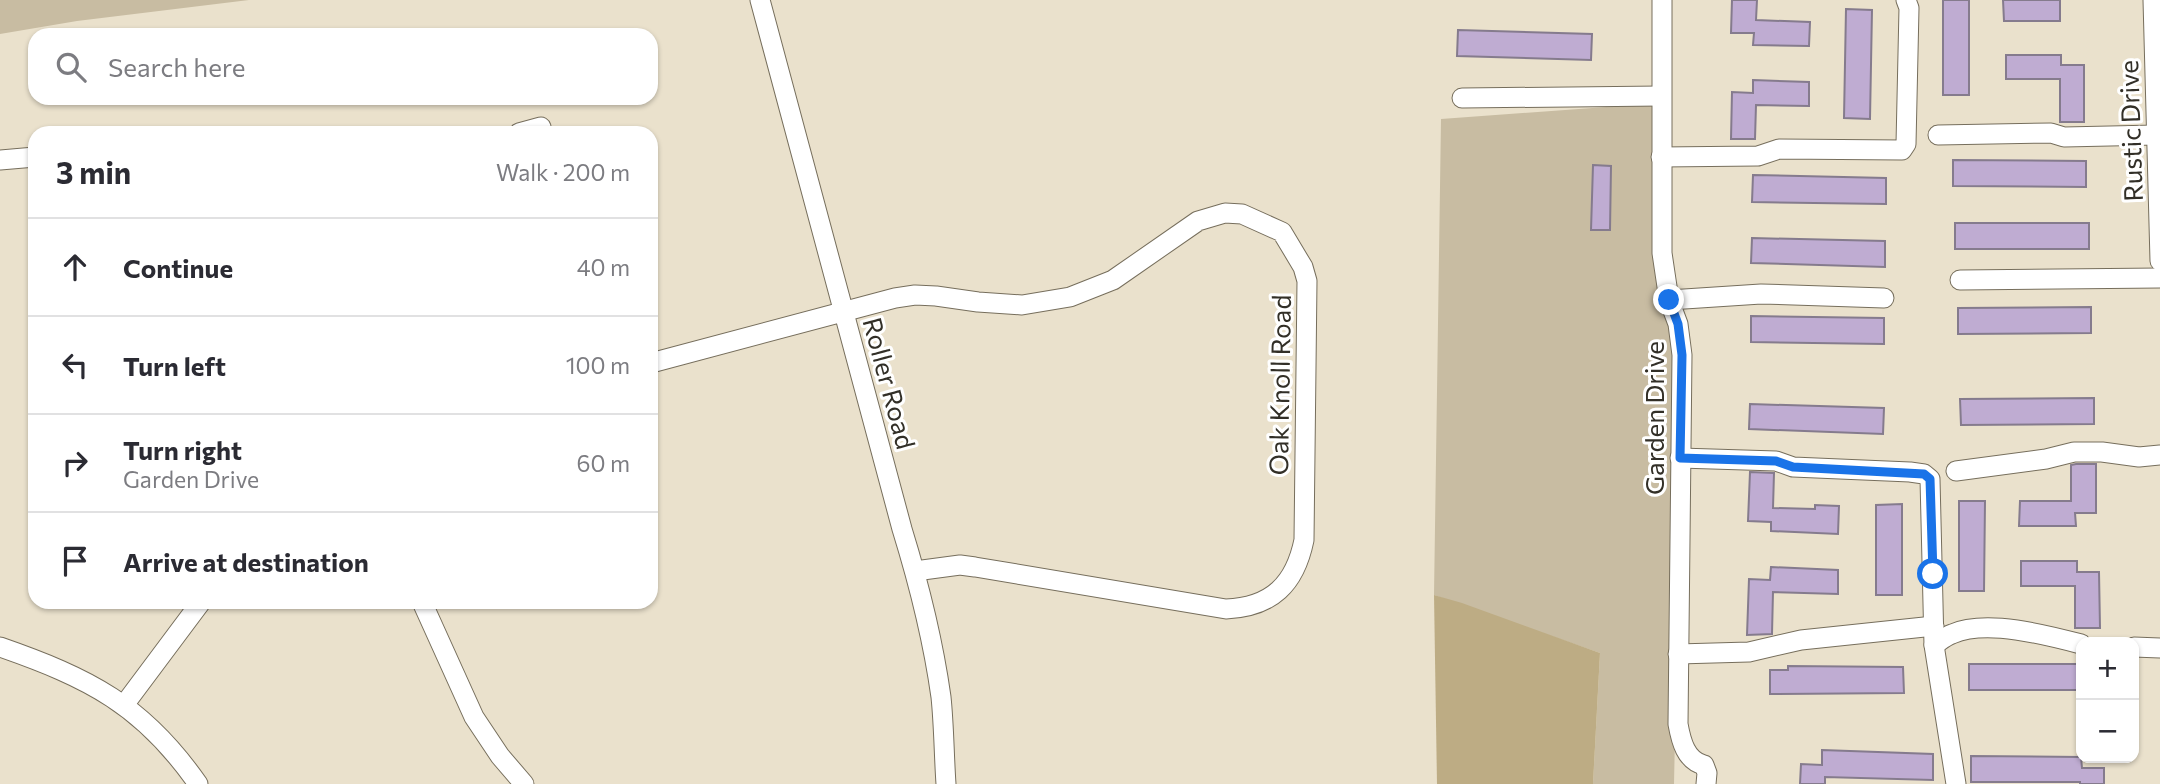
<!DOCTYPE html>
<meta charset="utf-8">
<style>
body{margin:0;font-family:Commissioner,sans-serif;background:#f2f2f3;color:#2b2b33}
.controls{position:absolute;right:21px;bottom:21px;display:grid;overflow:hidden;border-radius:14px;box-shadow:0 2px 5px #0004}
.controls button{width:63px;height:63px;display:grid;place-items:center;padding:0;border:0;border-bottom:2px solid #e1e1e2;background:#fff;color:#2b2b33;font:35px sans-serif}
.stop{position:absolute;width:21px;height:21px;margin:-16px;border:5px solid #1a73e8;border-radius:50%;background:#fff}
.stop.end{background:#1a73e8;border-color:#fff;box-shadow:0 2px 7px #0008}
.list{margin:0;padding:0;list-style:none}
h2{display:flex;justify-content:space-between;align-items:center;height:91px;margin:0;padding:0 28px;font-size:30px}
h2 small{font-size:23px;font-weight:400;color:#7c7c81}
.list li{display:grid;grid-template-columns:46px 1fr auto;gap:21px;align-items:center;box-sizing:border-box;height:98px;padding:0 28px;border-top:2px solid #e1e1e2}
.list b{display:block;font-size:26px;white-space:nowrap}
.list p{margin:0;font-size:23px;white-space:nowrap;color:#7c7c81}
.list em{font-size:23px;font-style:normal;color:#7c7c81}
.icon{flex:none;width:38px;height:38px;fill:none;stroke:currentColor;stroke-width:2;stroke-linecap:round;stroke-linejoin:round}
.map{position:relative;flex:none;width:2160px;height:784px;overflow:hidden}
.search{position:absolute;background:#fff;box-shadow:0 2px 5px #0004;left:28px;top:28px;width:630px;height:77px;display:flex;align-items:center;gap:18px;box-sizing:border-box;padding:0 24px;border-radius:21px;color:#7c7c81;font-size:26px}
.panel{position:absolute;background:#fff;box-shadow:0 2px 5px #0004;left:28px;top:126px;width:630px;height:483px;border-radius:21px}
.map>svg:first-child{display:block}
</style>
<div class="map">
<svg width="2160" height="784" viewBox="0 0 2160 784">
<rect width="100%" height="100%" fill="#eae1cc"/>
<!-- green -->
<g fill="#c8bca2">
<path d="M0,0H249L77,21L0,34Z"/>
<path d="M1661,103L1682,405L1674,784H1593L1600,653L1434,595L1441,119Z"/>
</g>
<!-- forest -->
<path fill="#bdac84" d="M1434,595L1462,603L1600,653L1593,784H1437Z"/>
<!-- building -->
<g fill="#bfacd2" stroke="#857b8d" stroke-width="2">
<path d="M1732,0H1757L1756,20L1810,22L1809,46L1753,45L1754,33H1731Z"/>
<rect x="1943" y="0" width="26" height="95"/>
<path d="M2003,0H2060V21H2004Z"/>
<path d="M1846,9L1872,10L1870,119L1844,118Z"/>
<path d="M1458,30L1592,34L1591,60L1457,56Z"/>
<path d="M2006,55H2061V65H2084V122H2060V79H2006Z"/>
<path d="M1753,80L1809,82V106L1756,105L1755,139H1731L1732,92L1753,93Z"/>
<path d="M1953,160L2086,161V187L1953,186Z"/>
<path d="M1593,165L1611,166L1610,230H1591Z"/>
<path d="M1753,175L1886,178V204L1752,202Z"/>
<rect x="1955" y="223" width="134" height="26"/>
<path d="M1752,238L1885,241V267L1751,263Z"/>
<path d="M2091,307V333L1958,334V308Z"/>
<path d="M1751,316L1884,318V344L1751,342Z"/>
<path d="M2094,398V424L1961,425L1960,399Z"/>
<path d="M1750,404L1884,408L1883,434L1749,429Z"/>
<path d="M2076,464H2096V513H2075L2076,526H2019L2020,501H2071V465Z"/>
<path d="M1750,472L1774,473L1773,508L1815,509V505L1839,506L1838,534L1771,531V522L1748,521Z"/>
<path d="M1959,501H1985L1984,591H1959Z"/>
<path d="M1902,504V595H1876V505Z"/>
<path d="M2021,561H2077V572H2099L2100,628H2075V586H2021Z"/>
<path d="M1771,567L1838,570V594L1773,592L1772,634L1747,635L1749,579L1770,580Z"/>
<rect x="1969" y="664" width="112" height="26"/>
<path d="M1788,666L1903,667L1904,693L1770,694V670H1788Z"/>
<path d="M1822,750L1933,754V780L1825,777V784H1800L1801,764L1822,765Z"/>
<path d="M1971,756L2081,757L2082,768H2104V784H2080V782H1971Z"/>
</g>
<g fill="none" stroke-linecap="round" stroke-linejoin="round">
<defs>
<g id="minor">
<path d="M760,0L902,529C919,584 933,640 941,697C944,726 944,755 946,784"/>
<path d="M1662,0V253L1669,300L1678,324L1682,355L1678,724C1681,741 1686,761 1704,765L1707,773L1706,784"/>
<path d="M2153,0L2160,261"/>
<path d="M1462,98L1661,96"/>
<path d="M519,133L541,127"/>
<path d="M1938,135L2051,133L2064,137L2156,135"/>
<path d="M1661,157L1758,156L1779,149L1902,150L1906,144L1909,8L1906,0"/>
<path d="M0,160L35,157"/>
<path d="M1960,280L2160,278"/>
<path d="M1669,300L1761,294L1884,298"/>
<path d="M651,363L895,298L915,295L936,296L978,302L1022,305L1070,297L1113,280L1198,221L1225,213L1242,214L1282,232L1303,267L1307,281L1304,540C1295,584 1272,607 1226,609L975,567L960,565L915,571"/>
<path d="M1680,458L1776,461L1793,467L1910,472L1924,474L1930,479L1934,645L1956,784"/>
<path d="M1956,471L2046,459L2074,452H2102L2139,457L2160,455"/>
<path d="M422,602L474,717L500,756L524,784"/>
<path d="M1934,645C1940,641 1946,636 1952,634C1986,619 2047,635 2081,644"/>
<path d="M0,647C89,678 143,705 198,784"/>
<path d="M2134,647L2160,648"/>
<path d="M1678,654L1749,652L1801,640L1934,626"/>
<path d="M124,705L201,602"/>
</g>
</defs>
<!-- minor casing -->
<use href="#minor" stroke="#766e5c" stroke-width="21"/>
<!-- minor -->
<use href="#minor" stroke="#fff" stroke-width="19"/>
</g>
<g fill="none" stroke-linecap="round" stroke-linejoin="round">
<!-- route -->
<path stroke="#1a73e8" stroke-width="9" d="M1669,300L1678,324L1682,355L1680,458L1776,461L1793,467L1924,474L1930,479L1933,574"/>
</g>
<g text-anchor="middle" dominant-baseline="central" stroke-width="6" stroke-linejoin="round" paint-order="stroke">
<!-- street labels -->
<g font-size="26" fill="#322f27" stroke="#fff">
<text transform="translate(2130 131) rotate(-92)">Rustic Drive</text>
<text transform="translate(890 383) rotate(75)">Roller Road</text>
<text transform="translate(1279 385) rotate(-89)">Oak Knoll Road</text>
<text transform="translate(1653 418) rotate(-90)">Garden Drive</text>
</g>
</g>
</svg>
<div class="controls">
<button>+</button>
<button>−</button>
</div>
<div class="stop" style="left:1933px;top:574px"></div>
<div class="stop end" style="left:1669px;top:300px"></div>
<div class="search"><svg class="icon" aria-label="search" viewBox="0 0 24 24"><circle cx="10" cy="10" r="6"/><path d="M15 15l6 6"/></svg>Search here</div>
<section class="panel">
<h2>3 min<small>Walk · 200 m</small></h2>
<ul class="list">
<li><svg class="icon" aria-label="ahead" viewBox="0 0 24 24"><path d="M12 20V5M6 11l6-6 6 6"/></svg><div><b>Continue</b></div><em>40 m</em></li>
<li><svg class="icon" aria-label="left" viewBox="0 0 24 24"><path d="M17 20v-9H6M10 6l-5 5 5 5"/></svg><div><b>Turn left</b></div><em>100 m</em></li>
<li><svg class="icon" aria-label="right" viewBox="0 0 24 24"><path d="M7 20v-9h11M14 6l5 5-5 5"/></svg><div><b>Turn right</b><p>Garden Drive</p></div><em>60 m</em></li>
<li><svg class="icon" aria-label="arrive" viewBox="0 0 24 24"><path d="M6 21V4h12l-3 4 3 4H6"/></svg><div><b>Arrive at destination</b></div></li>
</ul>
</section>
</div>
